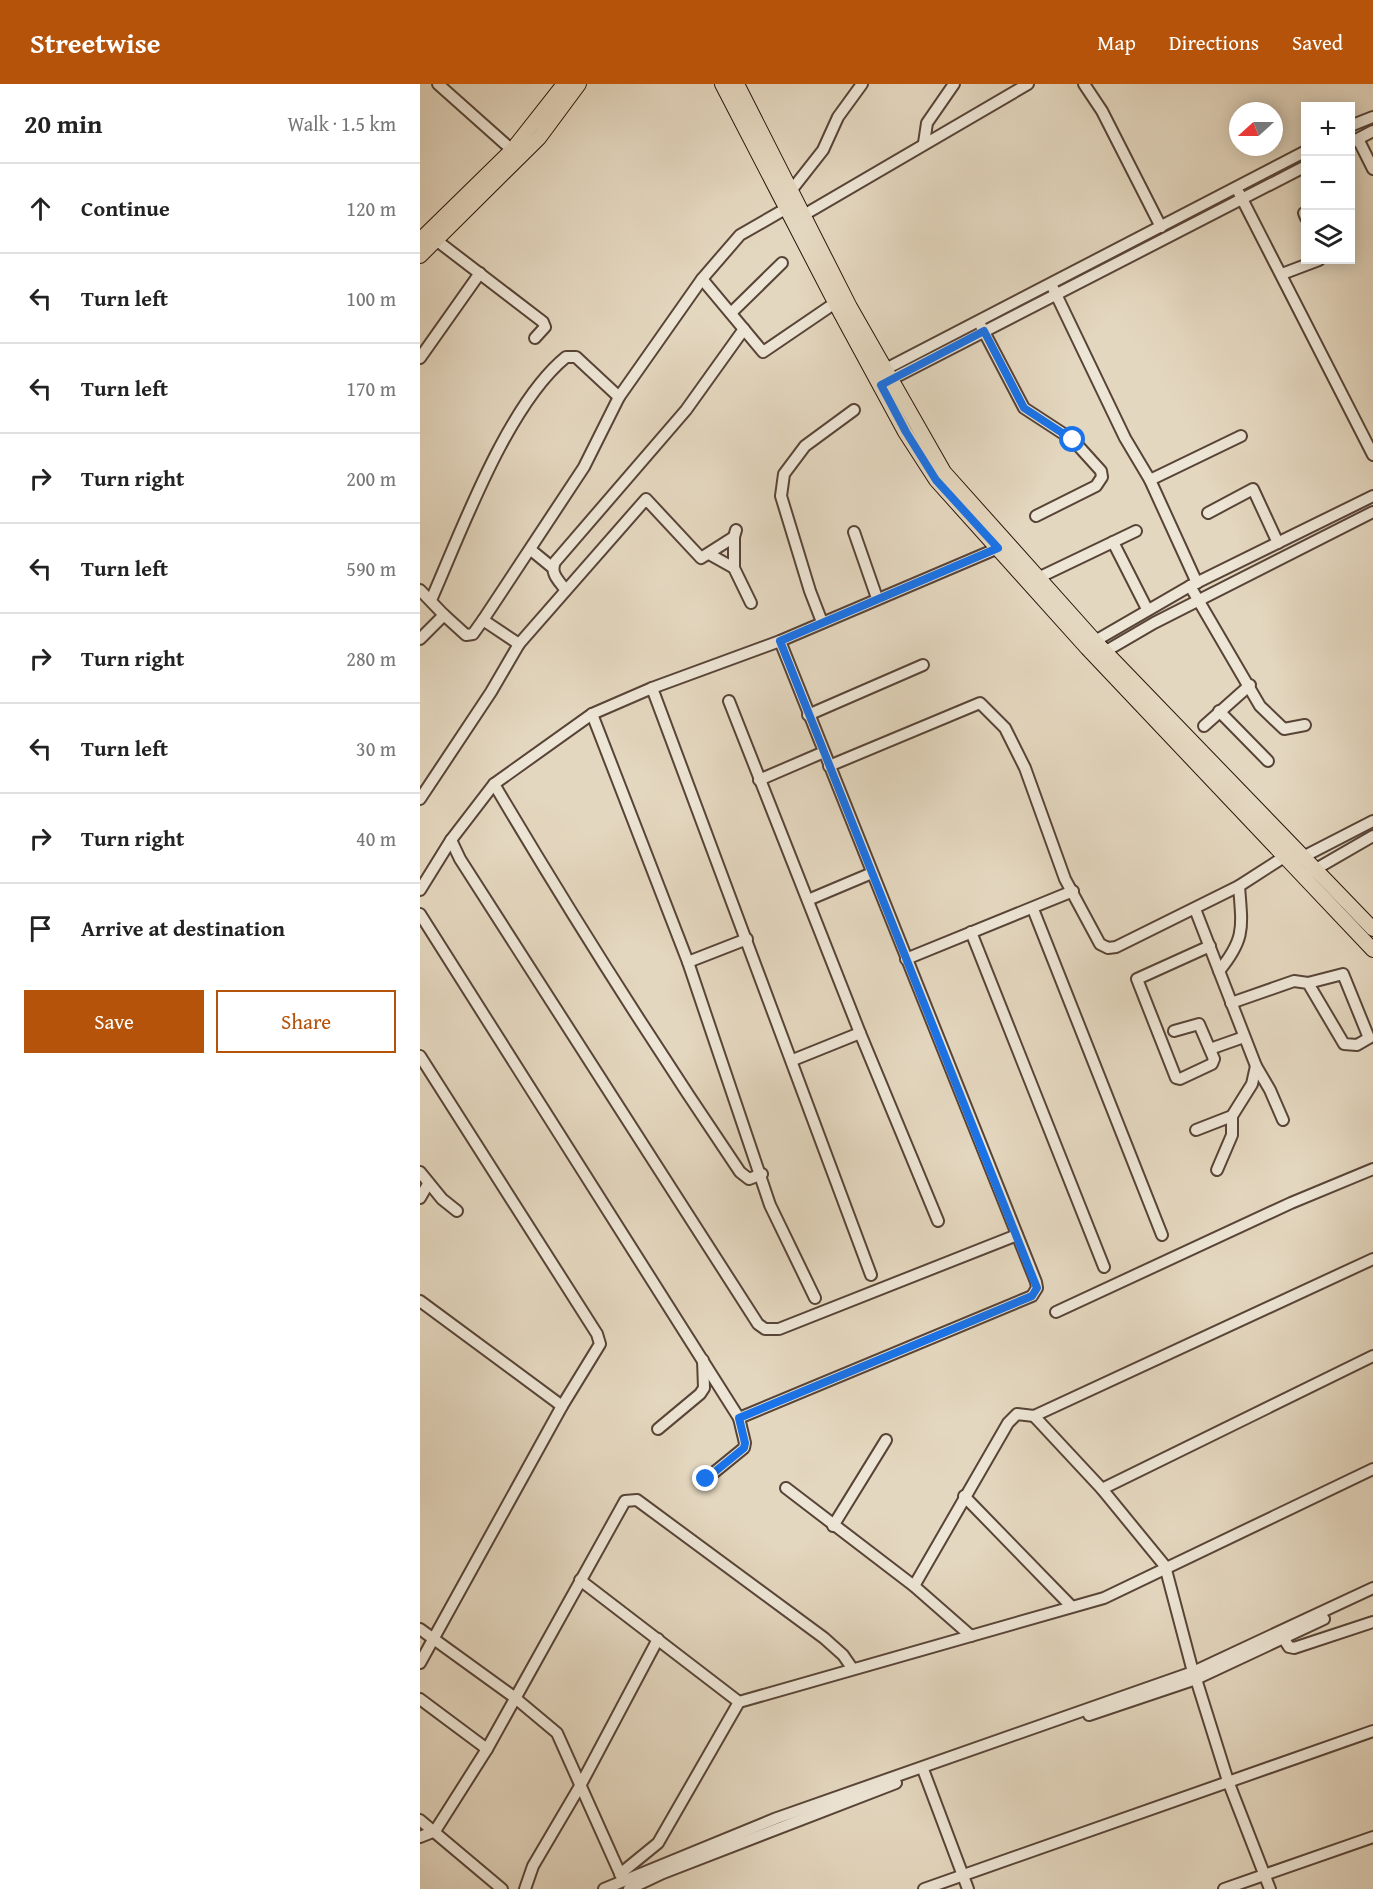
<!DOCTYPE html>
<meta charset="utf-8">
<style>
body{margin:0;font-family:"Gentium Book Plus",serif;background:#f6f6f6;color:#222}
.controls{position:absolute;right:18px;top:18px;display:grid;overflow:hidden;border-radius:0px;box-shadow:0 3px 15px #0003}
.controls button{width:54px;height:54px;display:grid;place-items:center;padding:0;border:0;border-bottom:2px solid #e0e0e0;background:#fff;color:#222;font:30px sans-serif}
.compass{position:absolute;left:809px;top:18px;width:54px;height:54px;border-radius:50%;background:#fff;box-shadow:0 3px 15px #0003;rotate:249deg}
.stop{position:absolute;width:18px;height:18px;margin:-14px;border:4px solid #1a73e8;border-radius:50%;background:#fff}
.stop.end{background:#1a73e8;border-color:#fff;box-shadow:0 2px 6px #0008}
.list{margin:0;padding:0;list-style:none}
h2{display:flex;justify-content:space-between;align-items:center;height:78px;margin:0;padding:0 24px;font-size:26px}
h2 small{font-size:20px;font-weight:400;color:#767676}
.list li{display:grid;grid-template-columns:39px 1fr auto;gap:18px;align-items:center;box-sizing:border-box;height:90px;padding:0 24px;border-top:2px solid #e0e0e0}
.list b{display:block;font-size:22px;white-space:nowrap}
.list em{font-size:20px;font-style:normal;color:#767676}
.actions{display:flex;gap:12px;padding:18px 24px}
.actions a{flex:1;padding:14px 0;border:2px solid #b45309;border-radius:0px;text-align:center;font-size:21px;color:#b45309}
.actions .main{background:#b45309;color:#fff}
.icon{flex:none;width:33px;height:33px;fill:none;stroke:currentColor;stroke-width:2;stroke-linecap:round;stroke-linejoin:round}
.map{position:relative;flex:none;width:953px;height:1805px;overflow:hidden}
header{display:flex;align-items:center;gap:36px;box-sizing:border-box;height:84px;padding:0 30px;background:#b45309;color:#fff}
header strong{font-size:28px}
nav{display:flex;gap:33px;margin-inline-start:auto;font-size:21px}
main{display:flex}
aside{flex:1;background:#fff}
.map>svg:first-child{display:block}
</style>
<header>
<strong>Streetwise</strong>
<nav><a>Map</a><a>Directions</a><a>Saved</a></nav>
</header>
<main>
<aside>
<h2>20 min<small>Walk · 1.5 km</small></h2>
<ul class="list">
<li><svg class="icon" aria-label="ahead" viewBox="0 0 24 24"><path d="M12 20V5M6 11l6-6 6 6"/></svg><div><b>Continue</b></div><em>120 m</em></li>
<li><svg class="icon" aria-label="left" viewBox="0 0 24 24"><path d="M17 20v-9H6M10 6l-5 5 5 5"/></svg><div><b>Turn left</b></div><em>100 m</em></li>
<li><svg class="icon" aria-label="left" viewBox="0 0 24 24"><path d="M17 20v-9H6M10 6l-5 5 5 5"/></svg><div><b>Turn left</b></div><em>170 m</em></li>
<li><svg class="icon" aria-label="right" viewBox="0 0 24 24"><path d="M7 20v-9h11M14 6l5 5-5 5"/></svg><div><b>Turn right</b></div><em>200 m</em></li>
<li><svg class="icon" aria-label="left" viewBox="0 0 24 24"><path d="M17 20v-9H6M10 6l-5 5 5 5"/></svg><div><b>Turn left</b></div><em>590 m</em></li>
<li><svg class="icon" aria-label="right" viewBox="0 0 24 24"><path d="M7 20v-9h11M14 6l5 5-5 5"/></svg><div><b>Turn right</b></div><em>280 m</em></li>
<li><svg class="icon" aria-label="left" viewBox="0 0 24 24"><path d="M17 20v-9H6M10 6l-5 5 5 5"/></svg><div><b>Turn left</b></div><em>30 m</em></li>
<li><svg class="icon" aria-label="right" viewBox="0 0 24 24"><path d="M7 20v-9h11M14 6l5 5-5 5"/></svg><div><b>Turn right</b></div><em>40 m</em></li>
<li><svg class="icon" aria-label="arrive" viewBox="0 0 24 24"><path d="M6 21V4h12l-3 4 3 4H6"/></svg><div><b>Arrive at destination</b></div></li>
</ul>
<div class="actions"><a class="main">Save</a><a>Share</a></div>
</aside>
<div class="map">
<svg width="953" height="1805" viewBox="0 0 953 1805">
<rect width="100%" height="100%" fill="#e4d7bf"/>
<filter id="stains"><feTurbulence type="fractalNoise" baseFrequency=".00333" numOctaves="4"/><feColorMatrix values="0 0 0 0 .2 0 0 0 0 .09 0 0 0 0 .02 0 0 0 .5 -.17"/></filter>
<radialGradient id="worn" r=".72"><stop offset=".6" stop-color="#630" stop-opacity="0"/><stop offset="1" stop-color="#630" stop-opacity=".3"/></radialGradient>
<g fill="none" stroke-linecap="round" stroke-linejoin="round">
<defs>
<g id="minor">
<path d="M18,0L92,66"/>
<path d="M664,0L682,27L741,143"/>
<path d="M930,42L953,33"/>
<path d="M938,55L953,85"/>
<path d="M504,59L507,39L534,0"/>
<path d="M930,59L953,47"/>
<path d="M370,108L403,66L418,33L442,0"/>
<path d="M819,109L953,371"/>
<path d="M884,129L886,134"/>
<path d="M382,132L608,0"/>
<path d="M16,156L123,238L125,243L115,254"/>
<path d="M862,190L899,176"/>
<path d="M282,195L343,268L415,219"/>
<path d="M633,204L705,354L730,396L777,499"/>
<path d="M311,229L362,179"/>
<path d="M561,242L604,324L653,356L681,387L682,393L676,402L616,432"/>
<path d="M0,274L60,189"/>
<path d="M460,288L886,67"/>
<path d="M466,298L886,82"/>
<path d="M730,396L821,352"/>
<path d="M788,429L833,405L858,459"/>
<path d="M434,448L457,514"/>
<path d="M314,453V484"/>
<path d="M693,458L727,525"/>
<path d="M111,466L133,484"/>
<path d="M289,470L314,484L331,519"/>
<path d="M620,493L716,447"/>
<path d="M770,502L840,622L864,645L885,641"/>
<path d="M145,505C138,496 130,489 135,478L266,326L324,245"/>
<path d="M0,506L24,531L0,555"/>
<path d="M11,516C42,446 87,321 146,273H156L199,313"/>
<path d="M24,531L46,551L53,550L63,536L99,560"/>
<path d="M63,536L164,383L199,313L282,195L320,151L367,124"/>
<path d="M402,538L390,507L361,412L364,390L385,362L434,326"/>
<path d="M675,557L770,502L953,412"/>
<path d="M686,567L734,539L953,428"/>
<path d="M232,604L451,1191"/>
<path d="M309,617L440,949L518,1137"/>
<path d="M799,627L848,677"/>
<path d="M172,630L268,878L350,1121L395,1214"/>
<path d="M388,631L503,581"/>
<path d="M784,642L830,601"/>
<path d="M409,682L560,619L585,644L605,684L645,795L680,860L688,864L696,863L819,802L864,773"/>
<path d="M339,696L404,668"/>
<path d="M74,700C152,832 234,961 320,1088L329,1095L342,1090"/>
<path d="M0,715L71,608L99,560L226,415L281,474L314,453L316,446"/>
<path d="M31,756L40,775L338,1240L345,1245H359L597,1151"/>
<path d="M879,775L953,737"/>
<path d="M889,789L953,752"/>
<path d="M0,806L31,756L74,700L172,630L232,604L360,557L583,462"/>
<path d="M388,816L452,789"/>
<path d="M613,825L742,1151"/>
<path d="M775,825L836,982L850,1006L863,1036"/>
<path d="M0,830L319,1334L612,1212L617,1204L616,1198L360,557"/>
<path d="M551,848L684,1183"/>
<path d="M486,875L653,807"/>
<path d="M268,878L327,855"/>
<path d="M799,887C826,854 822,843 819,802"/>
<path d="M811,919L874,897L888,899L923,890L949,954L937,961L924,960L888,899"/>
<path d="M754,947L779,940L794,975L792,980L760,995L756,994L717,895L790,862"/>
<path d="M790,965L824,953"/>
<path d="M0,972L177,1250L180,1260L142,1322L0,1579"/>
<path d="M373,976L440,949"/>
<path d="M776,1046L812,1032L832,1000L836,982"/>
<path d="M797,1086L812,1051V1032"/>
<path d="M0,1088L22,1115L37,1127"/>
<path d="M0,1114L8,1100"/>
<path d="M0,1217L142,1322"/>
<path d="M636,1228L871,1119L953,1085"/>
<path d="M614,1332L682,1405L745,1482L773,1588"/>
<path d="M238,1345L280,1310L284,1304L283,1276"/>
<path d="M286,1395L324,1364L325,1359L319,1334"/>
<path d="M366,1404L494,1502L551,1552"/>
<path d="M682,1405L953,1272"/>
<path d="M544,1412L651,1522"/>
<path d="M413,1442L466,1356"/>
<path d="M160,1496L319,1618"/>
<path d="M494,1502L588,1339L597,1330L614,1332L953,1175"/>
<path d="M0,1545L94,1613L137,1649L202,1794"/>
<path d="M864,1555L869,1563L874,1564L953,1538"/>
<path d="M776,1595L808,1697L850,1805"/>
<path d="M0,1615L67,1665"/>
<path d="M669,1631L776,1595L904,1535"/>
<path d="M504,1688L548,1805"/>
<path d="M0,1736L82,1805"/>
<path d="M0,1753L15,1747L67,1665L205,1417L217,1416L404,1554L423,1571L432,1584"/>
<path d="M200,1790L238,1759L319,1618L684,1514L953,1385"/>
<path d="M105,1805L113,1782L160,1702L238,1555"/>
<path d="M184,1805L357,1734L773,1588L953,1504"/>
<path d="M209,1805L243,1789L476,1699"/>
<path d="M504,1805L953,1647"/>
<path d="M804,1805L953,1753"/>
</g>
<g id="major">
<path d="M302,0L420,228L485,348L516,396L667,564L953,866"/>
<path d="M317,0L430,223L524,388L675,557L953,845"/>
<path d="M0,156L92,66L144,0"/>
<path d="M0,172L119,54L159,0"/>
</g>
</defs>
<!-- minor casing -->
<use href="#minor" stroke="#584437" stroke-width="14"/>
<!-- major casing -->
<use href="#major" stroke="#29130a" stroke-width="16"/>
<!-- minor -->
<use href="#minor" stroke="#ede5d5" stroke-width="10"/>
<!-- major -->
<use href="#major" stroke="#e4d7bf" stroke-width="14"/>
</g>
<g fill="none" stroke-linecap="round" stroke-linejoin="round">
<!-- route -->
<path stroke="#1a73e8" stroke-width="8" d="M286,1395L324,1364L325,1359L319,1334L612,1212L617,1204L360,557L578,464L516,396L486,348L461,301L564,247L604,324L653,356"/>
</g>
<rect width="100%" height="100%" filter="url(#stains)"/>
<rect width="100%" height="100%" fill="url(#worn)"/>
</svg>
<div class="controls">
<button>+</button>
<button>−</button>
<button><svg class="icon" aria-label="layers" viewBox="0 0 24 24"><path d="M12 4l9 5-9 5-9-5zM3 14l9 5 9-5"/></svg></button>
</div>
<svg class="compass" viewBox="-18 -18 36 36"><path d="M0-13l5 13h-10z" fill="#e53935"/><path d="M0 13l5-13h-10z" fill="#767676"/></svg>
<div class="stop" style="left:653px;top:356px"></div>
<div class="stop end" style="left:286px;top:1395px"></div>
</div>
</main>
